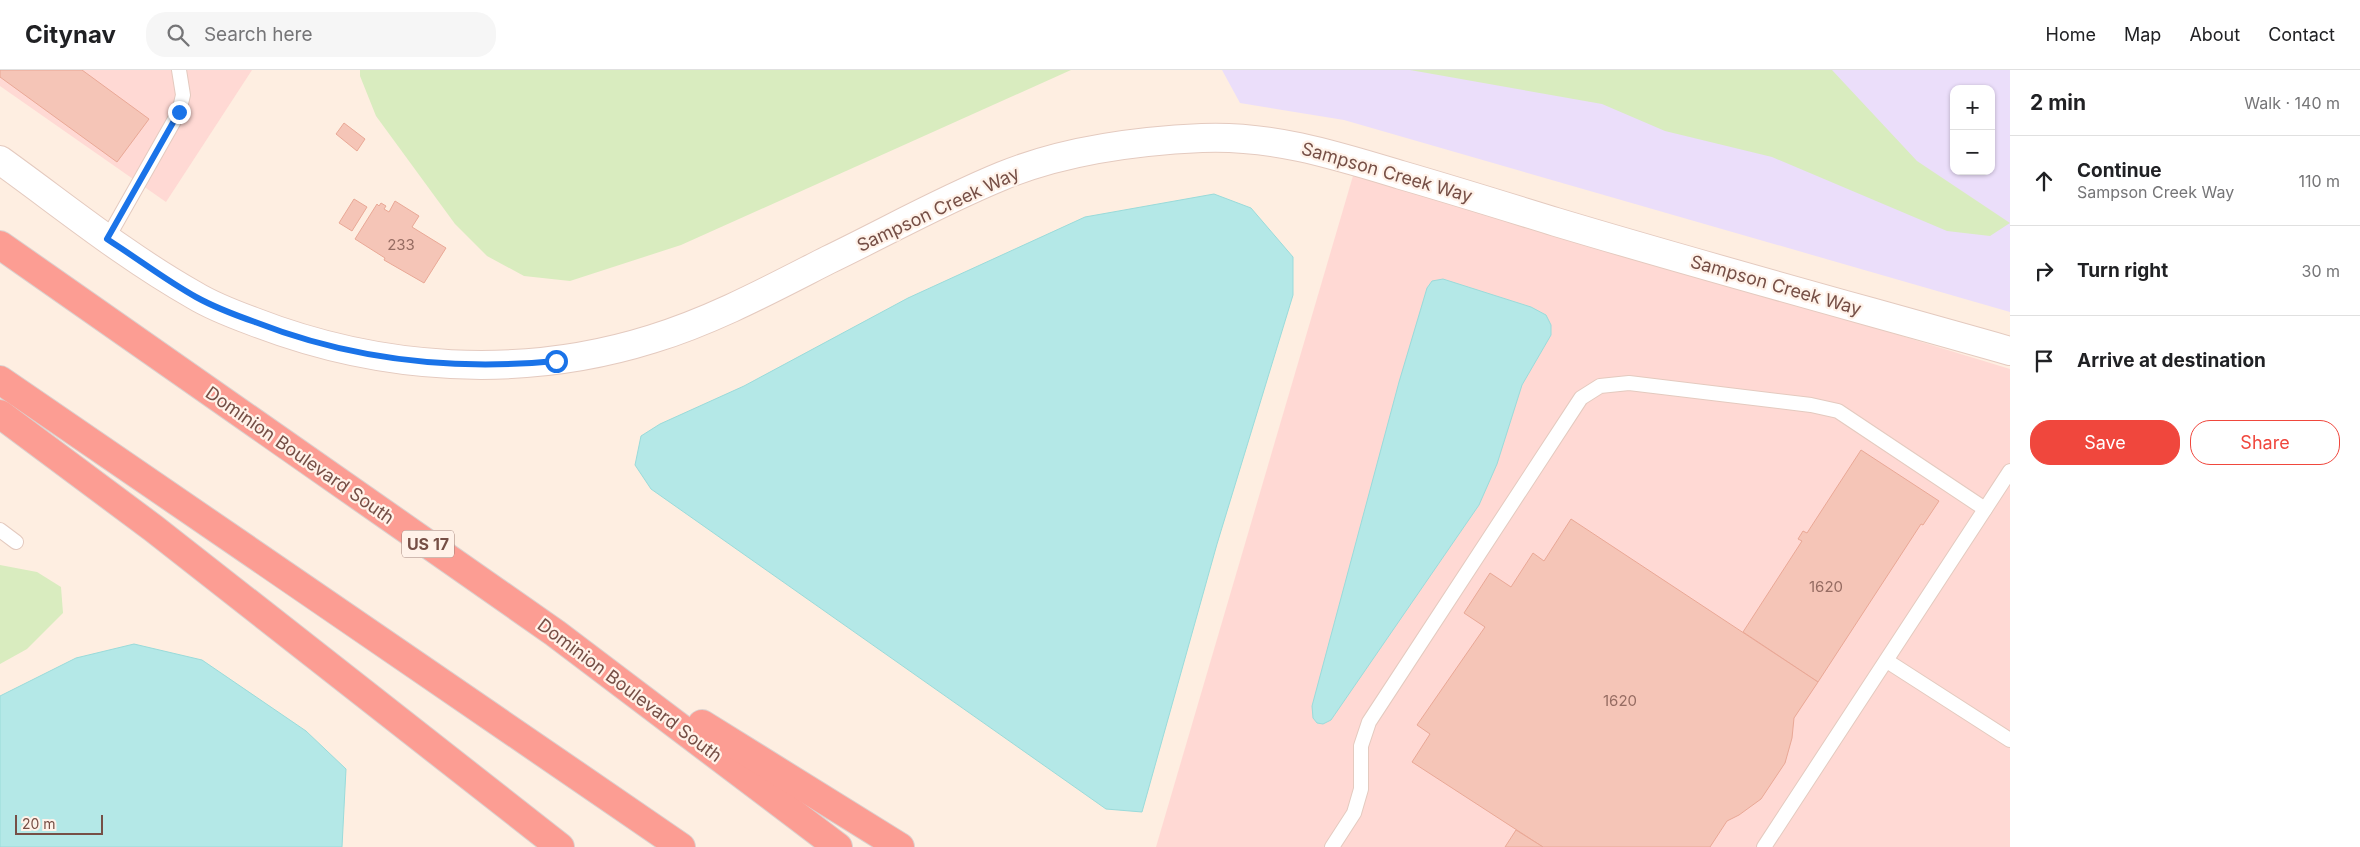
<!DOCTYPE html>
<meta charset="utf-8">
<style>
body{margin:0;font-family:Inter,sans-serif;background:#f6f6f6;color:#202124}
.controls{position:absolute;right:15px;top:15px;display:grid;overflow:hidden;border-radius:10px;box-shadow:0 1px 4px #0004}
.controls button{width:45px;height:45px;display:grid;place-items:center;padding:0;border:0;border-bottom:1px solid #e0e0e0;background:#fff;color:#202124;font:25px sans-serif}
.scale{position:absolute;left:15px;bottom:12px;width:88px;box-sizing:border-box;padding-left:5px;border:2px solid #764f46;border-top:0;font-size:14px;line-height:18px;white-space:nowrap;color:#764f46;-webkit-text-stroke:4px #fff2e9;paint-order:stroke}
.stop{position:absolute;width:15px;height:15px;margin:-11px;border:4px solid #1a73e8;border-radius:50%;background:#fff}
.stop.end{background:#1a73e8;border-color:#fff;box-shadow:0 1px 5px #0008}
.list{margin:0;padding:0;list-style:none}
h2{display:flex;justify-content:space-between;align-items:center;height:65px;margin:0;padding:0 20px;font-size:21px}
h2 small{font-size:16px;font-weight:400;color:#757577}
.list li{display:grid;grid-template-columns:32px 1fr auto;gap:15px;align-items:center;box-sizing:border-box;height:90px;padding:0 20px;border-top:1px solid #e0e0e0}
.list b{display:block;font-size:19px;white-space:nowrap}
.list p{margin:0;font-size:16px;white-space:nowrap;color:#757577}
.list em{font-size:16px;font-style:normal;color:#757577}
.actions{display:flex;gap:10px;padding:15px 20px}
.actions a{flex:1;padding:11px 0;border:1px solid #f0473d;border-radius:20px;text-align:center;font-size:18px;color:#f0473d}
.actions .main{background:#f0473d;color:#fff}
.icon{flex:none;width:28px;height:28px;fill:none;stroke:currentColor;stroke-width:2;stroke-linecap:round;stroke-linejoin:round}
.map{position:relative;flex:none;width:2010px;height:777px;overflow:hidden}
header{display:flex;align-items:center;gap:30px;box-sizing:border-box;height:70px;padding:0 25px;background:#fff;border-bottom:1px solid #e0e0e0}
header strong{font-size:24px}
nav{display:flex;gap:28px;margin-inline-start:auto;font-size:18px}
.search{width:350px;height:45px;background:#f6f6f6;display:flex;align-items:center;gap:12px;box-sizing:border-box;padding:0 18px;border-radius:20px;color:#757577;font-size:19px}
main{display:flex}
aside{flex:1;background:#fff}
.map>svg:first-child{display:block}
</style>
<header>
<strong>Citynav</strong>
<div class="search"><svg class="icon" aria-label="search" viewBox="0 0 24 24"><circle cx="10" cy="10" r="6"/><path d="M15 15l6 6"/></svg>Search here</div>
<nav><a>Home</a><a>Map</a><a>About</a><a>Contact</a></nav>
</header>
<main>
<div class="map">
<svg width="2010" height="777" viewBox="0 0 2010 777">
<rect width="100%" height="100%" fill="#feeee1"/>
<!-- commercial -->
<g fill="#ffd9d4">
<path d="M0,0H252L166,132L0,16Z"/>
<path d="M1355,99L2010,299V777H1156Z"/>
</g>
<!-- education -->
<path fill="#ebdefa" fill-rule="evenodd" d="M1222,0H2010V242L1344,50L1240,33ZM1954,19H1991V101H1954Z"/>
<!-- green -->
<g fill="#d9ecbf">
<path d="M360,0H1071L681,175L570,211L524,206L487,186L455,154L376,46L360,6Z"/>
<path d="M1410,0H1832L1917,91L2010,153L1990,166L1947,161L1772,87L1665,61L1602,34Z"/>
<path d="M0,495L37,502L61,517L63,543L27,579L0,594Z"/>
</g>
<!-- water -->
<g fill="#b4e8e7" stroke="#9adbda">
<path d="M1214,124L1251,138L1293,187V225L1217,474L1142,742L1106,739L651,419L635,395L641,366L660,354L744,316L908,228L1085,147Z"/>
<path d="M1443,209L1531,237L1546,245L1551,255V265L1522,315L1497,394L1479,435L1331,650L1323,654L1317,653L1313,648L1312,636L1399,312L1427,218L1432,211Z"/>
<path d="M134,574L202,590L306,661L346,699L342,777H0V626L76,588Z"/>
</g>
<!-- building -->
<g fill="#f5c5b7" stroke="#e9a896">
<path d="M0,0H82L149,49L117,92L0,7Z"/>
<path d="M344,53L365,69L357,81L336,64Z"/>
<path d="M354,129L367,137L352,161L339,153Z"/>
<path d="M395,131L419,146L412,157L446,178L424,213L384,190L385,188L355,169L377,134L379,136L381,133L386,136L384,139L389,142Z"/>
<path d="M1861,380L1939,431L1923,455L1921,454L1818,612L1743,562L1802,471L1798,469L1803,461L1807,463Z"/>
<path d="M1571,449L1818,612L1794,648L1792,668L1785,693L1761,729L1739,745L1727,751L1710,777H1543L1412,692L1430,664L1417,655L1485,557L1464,543L1490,503L1511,517L1533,483L1544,491Z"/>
<path d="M1516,760L1543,777H1505Z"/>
</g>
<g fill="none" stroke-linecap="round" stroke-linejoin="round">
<defs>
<g id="lane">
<path d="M107,169L179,42L183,25L179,0"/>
<path d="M0,460L16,472"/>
<path d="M1887,591L2010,670"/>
<path d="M1332,777L1354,743L1361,719V676L1369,652L1581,328L1600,316L1629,313L1811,335L1838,341L1985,439"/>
<path d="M1764,777L2010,401"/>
</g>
<path id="street" d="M0,90C64,136 125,186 194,225C212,236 233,244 252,251C380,301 521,310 652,269C714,250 771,219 828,190C886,162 943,130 1002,106C1065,80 1135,71 1202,68C1272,65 1335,85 1401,105C1453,120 1504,136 1556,152C1706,197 1858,238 2010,281"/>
<g id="highway">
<path d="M0,175L555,563L838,777"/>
<path d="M0,310L681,777"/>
<path d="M0,344L153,458L560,777"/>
<path d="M702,654L900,777"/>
</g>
</defs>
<!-- lane casing -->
<use href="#lane" stroke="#e4cabf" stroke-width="16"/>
<!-- street casing -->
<use href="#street" stroke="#e4cabf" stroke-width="30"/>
<!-- highway casing -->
<use href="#highway" stroke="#dbd1cf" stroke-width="30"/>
<!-- lane -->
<use href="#lane" stroke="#fff" stroke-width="14"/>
<!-- street -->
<use href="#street" stroke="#fff" stroke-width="28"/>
<!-- highway -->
<use href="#highway" stroke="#fc9d93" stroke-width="28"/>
</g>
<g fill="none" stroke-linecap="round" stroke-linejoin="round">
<!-- route -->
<path stroke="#1a73e8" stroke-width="6" d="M179,42L107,169L113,173C141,191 167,211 196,227C214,237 235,245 255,252C352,290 452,301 556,291"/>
</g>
<g text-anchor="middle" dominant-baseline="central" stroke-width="4.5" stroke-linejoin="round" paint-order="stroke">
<!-- number labels -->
<g font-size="15" fill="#966c62">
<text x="401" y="174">233</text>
<text x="1826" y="516">1620</text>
<text x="1620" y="630">1620</text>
</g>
<!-- shield labels -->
<rect fill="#fff2e9" stroke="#9f8077" stroke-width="1" x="402" y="460.5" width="52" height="27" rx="4"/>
<g font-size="16" font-weight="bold" fill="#764f46">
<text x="428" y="474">US 17</text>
</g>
<!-- street labels -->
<g font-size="18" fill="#764f46" stroke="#fff2e9">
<text transform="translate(1387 102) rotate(16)">Sampson Creek Way</text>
<text transform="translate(938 139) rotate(-25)">Sampson Creek Way</text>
<text transform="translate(1776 215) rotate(16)">Sampson Creek Way</text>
<text transform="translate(300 385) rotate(35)">Dominion Boulevard South</text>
<text transform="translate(630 620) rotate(37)">Dominion Boulevard South</text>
</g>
</g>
</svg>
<div class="controls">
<button>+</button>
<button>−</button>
</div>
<div class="scale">20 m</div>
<div class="stop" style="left:556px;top:291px"></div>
<div class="stop end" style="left:179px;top:42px"></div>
</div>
<aside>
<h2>2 min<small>Walk · 140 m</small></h2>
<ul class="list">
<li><svg class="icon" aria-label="ahead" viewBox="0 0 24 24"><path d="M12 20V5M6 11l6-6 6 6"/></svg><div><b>Continue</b><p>Sampson Creek Way</p></div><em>110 m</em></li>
<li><svg class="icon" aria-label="right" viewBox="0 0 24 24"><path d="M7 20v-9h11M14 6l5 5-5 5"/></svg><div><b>Turn right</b></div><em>30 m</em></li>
<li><svg class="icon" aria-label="arrive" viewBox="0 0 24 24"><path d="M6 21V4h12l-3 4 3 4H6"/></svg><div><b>Arrive at destination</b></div></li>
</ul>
<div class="actions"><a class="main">Save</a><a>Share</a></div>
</aside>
</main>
